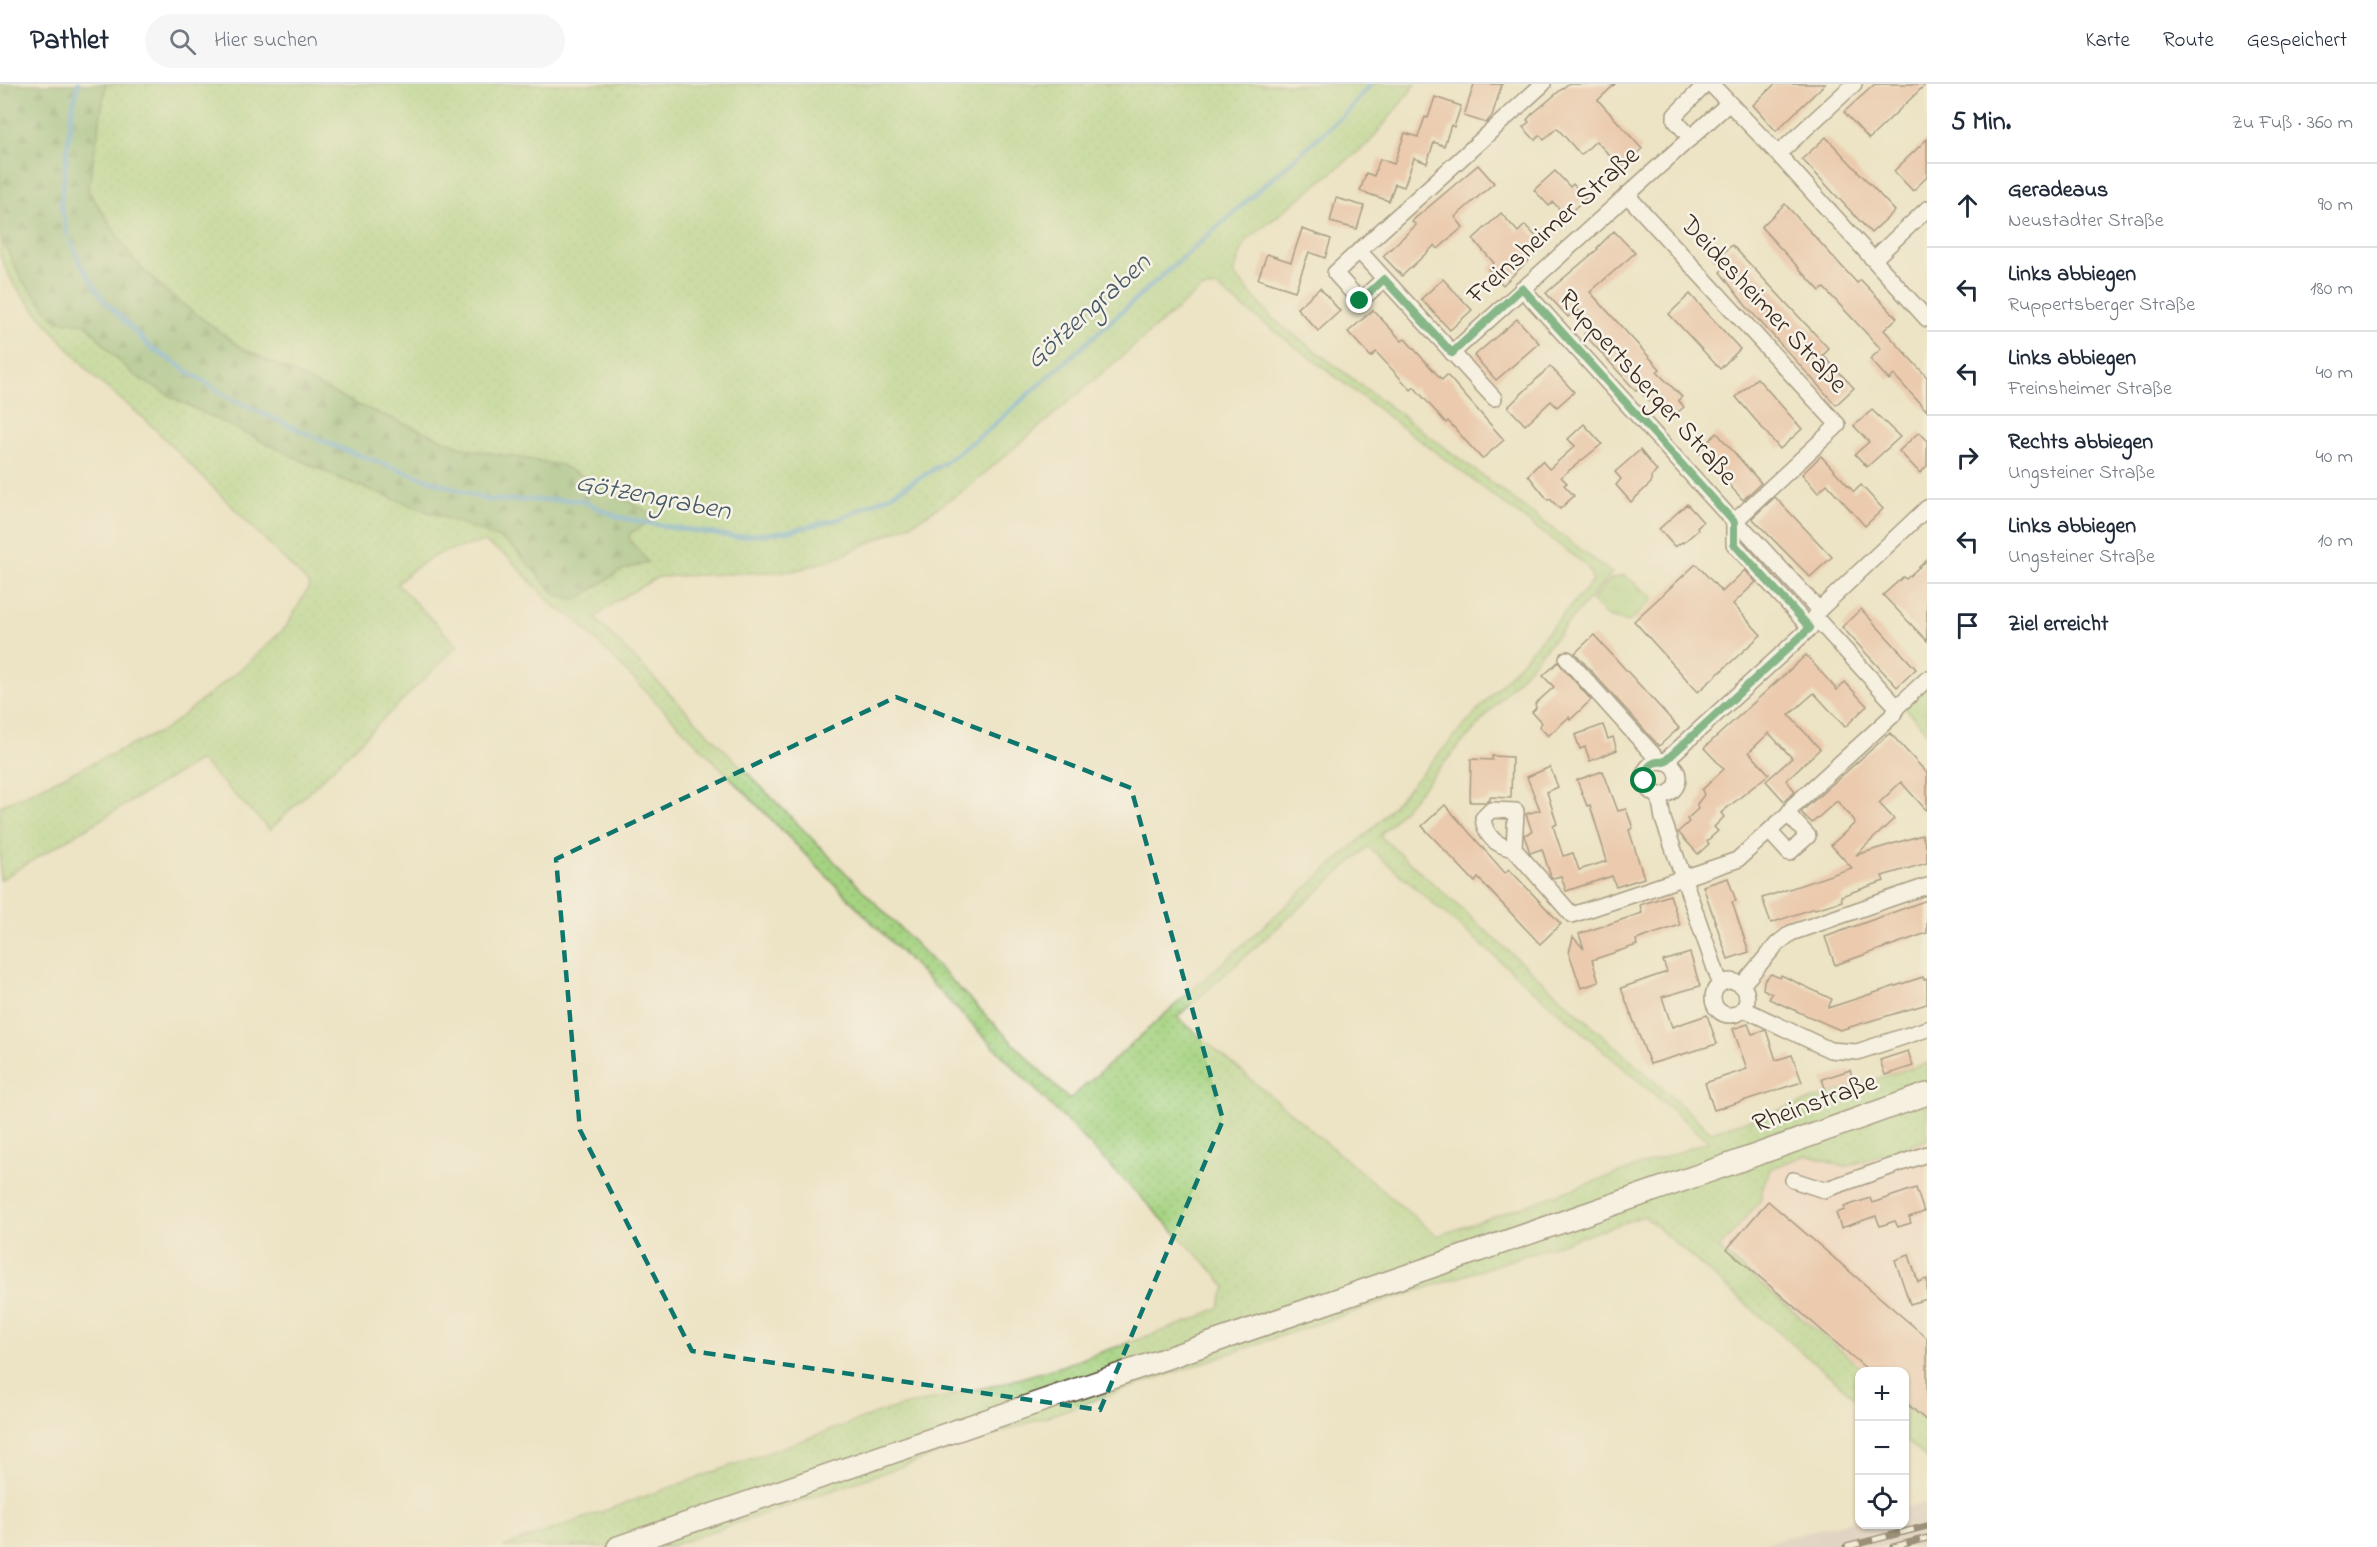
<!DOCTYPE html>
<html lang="de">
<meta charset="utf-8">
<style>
body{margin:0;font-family:"Indie Flower",sans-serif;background:#f6f6f7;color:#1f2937}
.controls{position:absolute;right:18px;bottom:18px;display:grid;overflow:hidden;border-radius:12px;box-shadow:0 2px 4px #0004}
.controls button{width:54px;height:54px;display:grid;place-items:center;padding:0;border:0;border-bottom:2px solid #e0e1e3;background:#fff;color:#1f2937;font:30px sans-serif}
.stop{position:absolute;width:18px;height:18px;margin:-14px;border:4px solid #0b8043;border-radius:50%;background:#fff}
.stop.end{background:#0b8043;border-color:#fff;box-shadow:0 2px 6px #0008}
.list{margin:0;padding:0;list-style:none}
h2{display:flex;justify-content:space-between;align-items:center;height:78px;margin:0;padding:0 24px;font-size:26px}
h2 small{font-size:20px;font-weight:400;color:#747a83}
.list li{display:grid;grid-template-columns:39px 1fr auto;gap:18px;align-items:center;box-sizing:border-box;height:84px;padding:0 24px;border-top:2px solid #e0e1e3}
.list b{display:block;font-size:22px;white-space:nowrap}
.list p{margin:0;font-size:20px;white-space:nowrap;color:#747a83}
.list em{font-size:20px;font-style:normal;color:#747a83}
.icon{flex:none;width:33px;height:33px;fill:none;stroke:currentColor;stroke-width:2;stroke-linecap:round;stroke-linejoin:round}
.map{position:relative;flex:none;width:1927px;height:1463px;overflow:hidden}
header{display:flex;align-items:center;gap:36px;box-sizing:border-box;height:84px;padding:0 30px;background:#fff;border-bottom:2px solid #e0e1e3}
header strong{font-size:28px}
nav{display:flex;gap:33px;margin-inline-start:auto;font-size:21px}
.search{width:420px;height:54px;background:#f6f6f7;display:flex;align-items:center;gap:15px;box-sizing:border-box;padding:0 21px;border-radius:33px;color:#747a83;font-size:22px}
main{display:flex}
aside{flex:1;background:#fff}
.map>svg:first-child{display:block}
</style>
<header>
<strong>Pathlet</strong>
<div class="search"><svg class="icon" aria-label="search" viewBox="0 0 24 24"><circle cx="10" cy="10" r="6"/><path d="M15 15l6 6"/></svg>Hier suchen</div>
<nav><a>Karte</a><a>Route</a><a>Gespeichert</a></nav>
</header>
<main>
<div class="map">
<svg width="1927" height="1463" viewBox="0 0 1927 1463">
<defs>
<pattern id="grass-dots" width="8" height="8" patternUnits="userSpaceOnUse" patternTransform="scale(1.5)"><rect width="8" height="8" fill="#a5d381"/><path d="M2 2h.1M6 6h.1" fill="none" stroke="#8fb56f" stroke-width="1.8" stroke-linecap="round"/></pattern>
<pattern id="forest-firs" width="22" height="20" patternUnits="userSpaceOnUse" patternTransform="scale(1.5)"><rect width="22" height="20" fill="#84b56f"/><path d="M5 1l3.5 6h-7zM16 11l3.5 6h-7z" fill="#6d935b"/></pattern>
<pattern id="park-crowns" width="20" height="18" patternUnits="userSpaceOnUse" patternTransform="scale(1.5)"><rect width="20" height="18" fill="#a5d381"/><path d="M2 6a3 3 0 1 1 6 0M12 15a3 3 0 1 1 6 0" fill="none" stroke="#8fb56f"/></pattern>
</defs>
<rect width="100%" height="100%" fill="#f7f3e8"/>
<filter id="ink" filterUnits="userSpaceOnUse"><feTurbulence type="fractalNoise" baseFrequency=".0167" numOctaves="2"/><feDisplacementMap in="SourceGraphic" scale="12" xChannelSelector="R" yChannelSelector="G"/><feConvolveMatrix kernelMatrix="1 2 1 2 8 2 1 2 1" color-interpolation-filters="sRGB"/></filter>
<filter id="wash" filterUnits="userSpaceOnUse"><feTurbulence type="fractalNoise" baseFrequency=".008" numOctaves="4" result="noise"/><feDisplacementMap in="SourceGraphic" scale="24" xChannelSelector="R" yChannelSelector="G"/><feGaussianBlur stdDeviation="1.35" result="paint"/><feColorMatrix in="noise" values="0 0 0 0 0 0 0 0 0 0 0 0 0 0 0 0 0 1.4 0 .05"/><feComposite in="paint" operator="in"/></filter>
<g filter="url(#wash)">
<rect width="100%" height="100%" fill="#ede3c5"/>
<!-- built -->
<path fill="#f6d1c5" d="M1927,1056V1339L1905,1320L1904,1288L1865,1287L1719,1165L1761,1116L1770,1085L1806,1071L1845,1083Z"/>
<!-- railway -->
<path fill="#d1bfbf" d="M1927,1418V1463H1748L1859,1435L1860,1440H1904L1905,1424Z"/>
<!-- grass -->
<g fill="url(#grass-dots)" stroke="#707e50" stroke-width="1.5" fill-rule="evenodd">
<path d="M106,0H1416L1369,59L1246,157L1233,189L1273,235L1612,489L1380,752L1711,1048L1927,979V1056L1845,1083L1806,1071L1770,1085L1763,1103L1761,1116L1719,1165L1865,1287L1860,1288L1859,1317L1644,1132L1263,1258L668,1463H503L890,1325L1001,1300L1062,1282L1193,1236L1218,1224L1226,1204L1217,1191L574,534L553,522L507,472L484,458C444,467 427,470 397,500L458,562L270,746L200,676L0,796V722L166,645L248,579L286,543L310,501L146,336L97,296L66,262L14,201L0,172V152L22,196L87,240L110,268L134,291L179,317L336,393L499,454L513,463L556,511L576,516L620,487L648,478L629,455V450L650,437L561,381L467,365L356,320L242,264L169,210L132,174L88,106ZM1216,203L1587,482L1593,497L1373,744L1069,1016L595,534L616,517L658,493L794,487L836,474L913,439L965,406L1201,205ZM1368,763L1708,1057V1058L1437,1152L1177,933Z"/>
<path d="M1905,1320L1927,1339V1375L1905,1356Z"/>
</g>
<!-- forest -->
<path fill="url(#forest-firs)" stroke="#607046" stroke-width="1.5" d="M0,0H106L88,106L132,174L169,210L242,264L356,320L467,365L561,381L649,428L650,437L629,450V455L648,478L620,487L576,516L556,511L513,463L499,454L336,393L179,317L134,291L110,268L87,240L57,237L22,196L0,152Z"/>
<!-- park -->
<g fill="url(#park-crowns)" stroke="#707e50" stroke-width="1.5">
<path d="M1624,491L1654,514L1629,538L1608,533L1591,517L1611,495Z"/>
<path d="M1927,604V648L1905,624Z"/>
</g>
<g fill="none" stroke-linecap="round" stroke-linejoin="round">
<!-- stream -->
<g stroke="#57a2cf" stroke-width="5">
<path d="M67,151L61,121L71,32L78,0"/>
<path d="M71,158L80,179L103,215L150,263L229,314L339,364L486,416H580L618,433L669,443L735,453L790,447L839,435L891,411L944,379L987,347L1347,28L1371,0"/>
</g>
</g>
<g id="blocks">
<!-- building -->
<g fill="#e9aa91">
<path d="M1474,0H1502L1492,32L1486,39L1464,32Z"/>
<path d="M1568,0H1615L1598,16L1642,65L1621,83L1596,57L1581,71L1557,44L1544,56L1540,51L1535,56L1523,43L1529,38L1527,36L1531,31Z"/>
<path d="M1775,0H1825L1776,47L1753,21Z"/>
<path d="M1875,0H1926L1869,55L1844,28Z"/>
<path d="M1435,13L1461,22L1454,43L1451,41L1444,62L1434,58L1427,79L1414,74L1404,103L1395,100L1389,117L1360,107L1366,89L1374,92L1380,75L1394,80L1405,49L1418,53L1425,33L1428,34Z"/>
<path d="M1826,53L1895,127L1871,149L1802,75Z"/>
<path d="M1927,55V93L1913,107L1894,87Z"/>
<path d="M1478,81L1494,99L1455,133L1463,143L1438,165L1435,161L1402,192L1383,172L1416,141L1412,137Z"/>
<path d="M1555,87L1570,103L1573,100L1586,114L1566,132L1553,118L1549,122L1534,106Z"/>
<path d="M1336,114L1364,122L1357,145L1330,138Z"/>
<path d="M1785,120L1857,199L1861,196L1897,234L1884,246L1927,293V327L1894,291L1889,296L1870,275L1881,265L1824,204L1820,207L1761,143Z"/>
<path d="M1501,129L1518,148L1525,141L1544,161L1503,201L1488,185L1494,179L1473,155Z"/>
<path d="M1302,145L1331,155L1325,174L1309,168L1295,207L1258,195L1267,170L1291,178Z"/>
<path d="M1614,147L1635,169L1590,208L1660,285L1657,288L1682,313L1678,316L1684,323L1671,334L1665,328L1662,331L1638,305L1636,307L1584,250L1593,242L1577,225L1568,233L1546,209L1598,165L1597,164Z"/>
<path d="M1732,161L1829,265L1823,271L1854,304L1836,321L1746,222L1720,188L1724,184L1716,176Z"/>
<path d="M1443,195L1472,226L1450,246L1421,215Z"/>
<path d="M1320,204L1340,227L1318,247L1297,224Z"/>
<path d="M1690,210L1740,265L1720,285L1669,230Z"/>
<path d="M1373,226L1402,257L1405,255L1442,296L1447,291L1504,356L1482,375L1448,337L1446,339L1414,303L1411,306L1376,268L1371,273L1348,248Z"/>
<path d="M1517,235L1539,259L1496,296L1474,272Z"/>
<path d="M1550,282L1574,308L1557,323L1551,317L1525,341L1508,323Z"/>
<path d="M1757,294L1802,345L1780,365L1736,313Z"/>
<path d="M1872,326L1900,353L1867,383L1855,370L1869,358L1854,342Z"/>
<path d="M1584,340L1602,360L1561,393L1567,399L1564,401L1574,412L1560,425L1550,415L1548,416L1528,391L1542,377L1549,385L1555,380L1575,362L1568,355Z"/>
<path d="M1919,348L1927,356V382L1920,389L1899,367Z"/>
<path d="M1717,349L1761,399L1743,416L1698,367Z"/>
<path d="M1640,366L1657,387L1651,393V399L1631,418L1616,401L1621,395L1615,388Z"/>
<path d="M1821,372L1854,408L1861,401L1883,425L1865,442L1827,400L1818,409L1802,390Z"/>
<path d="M1775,413L1832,473L1810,493L1752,434Z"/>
<path d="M1687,420L1703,438L1697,444L1698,446L1683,459L1682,458L1675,463L1659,445Z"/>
<path d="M1927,476V557L1883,511L1903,493L1906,495Z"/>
<path d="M1696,480L1722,508L1745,486L1756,498L1733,520L1761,551L1698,608L1634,537Z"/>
<path d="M1861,525L1916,585L1897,603L1842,543Z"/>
<path d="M1594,551L1679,644L1659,662L1575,569Z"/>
<path d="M1806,571L1837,606L1845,598L1867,622L1845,643L1814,609L1789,631L1820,665L1786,696L1795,707L1784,717L1766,697L1792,674L1769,649L1749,668L1769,690L1721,729L1724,733L1714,743L1718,747L1707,757L1709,760L1698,770L1678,748L1689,738L1687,735L1698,725L1697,720L1704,711L1702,706L1724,685L1704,664Z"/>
<path d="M1558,578L1591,616L1570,636L1569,633L1548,652L1539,642L1542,639L1532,628L1536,624L1535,620L1554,603L1543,592Z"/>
<path d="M1603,641L1608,655L1613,653L1617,666L1590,677L1585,663L1580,665L1575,651Z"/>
<path d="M1890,649L1927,689V727L1901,698L1879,719L1894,735L1856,771L1922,751L1927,765V779L1882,792L1884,797L1841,812L1842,817L1815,825L1814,824L1771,839L1762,814L1852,784L1831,761L1855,739L1854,736L1837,717L1812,739L1801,728Z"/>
<path d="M1492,672L1512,673L1511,714L1490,713V716L1485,718H1470L1471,675L1492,676Z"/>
<path d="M1550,683L1558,703L1547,708L1557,740L1553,742L1563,772L1573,769L1579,786L1607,777L1590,721L1587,722L1577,696L1603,687L1618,727L1626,725L1633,744L1629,746L1644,794L1616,803L1612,792L1566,807L1561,792L1553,794L1551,793L1542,765L1530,769L1524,751L1532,748L1526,730L1540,726L1527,693Z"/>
<path d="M1445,721L1505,789L1509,785L1561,840L1540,860L1478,794L1475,798L1422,742Z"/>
<path d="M1728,794L1736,817L1732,818L1749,868L1728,875L1703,802Z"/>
<path d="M1670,811L1680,841L1636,856L1637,861L1592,876L1599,898L1581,904L1569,869L1573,853L1584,865L1579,850L1642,829L1640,821Z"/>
<path d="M1927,816V849L1835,881L1825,853Z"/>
<path d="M1690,869L1700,902L1662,913L1672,943L1707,931L1717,960L1650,980L1621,904L1667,888L1663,877Z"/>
<path d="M1771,890L1780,894L1781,891L1832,915L1828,924L1923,893L1924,896L1927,895V920L1840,946L1769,915L1772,910L1763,905L1764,897Z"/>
<path d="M1748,940L1752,950L1766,946L1776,976L1792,971L1802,998L1714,1026L1705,999L1747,985L1733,945Z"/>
<path d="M1908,967L1913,982L1885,991L1880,976Z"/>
<path d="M1850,986L1855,1001L1827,1010L1822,995Z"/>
<path d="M1916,1104L1924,1128L1909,1133L1911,1139L1898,1143L1895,1137L1880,1142L1876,1132L1841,1144L1836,1129L1845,1126L1844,1123L1870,1114L1872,1119Z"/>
<path d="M1768,1117L1927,1254V1337L1905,1318V1287H1869L1727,1165Z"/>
<path d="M1909,1171L1918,1198L1927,1195V1215L1910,1220L1895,1176Z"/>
</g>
</g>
</g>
<g filter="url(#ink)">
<use href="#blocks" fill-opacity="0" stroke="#564637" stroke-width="1.5"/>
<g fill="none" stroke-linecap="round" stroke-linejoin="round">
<defs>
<g id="street">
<path d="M1711,0L1778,70L1927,235"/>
<path d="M1691,54L1675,36V31L1706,0"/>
<path d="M1778,70L1854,0"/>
<path d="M1627,111L1838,341L1734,438"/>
<path d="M1359,167L1543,0"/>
<path d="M1874,175L1927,125"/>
<path d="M1384,195L1360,217L1335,189L1359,167L1494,314"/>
<path d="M1522,204L1734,438L1747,448L1819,526"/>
<path d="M1452,269L1728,20"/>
<path d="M1734,438V460L1810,544"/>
<path d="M1815,533L1897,623L1927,595"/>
<path d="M1567,575L1659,677"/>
<circle cx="1661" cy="694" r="17"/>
<path d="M1664,678L1810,544L1819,526L1927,424"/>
<path d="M1659,711L1663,735L1720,899"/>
<path d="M1788,730L1793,722L1893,631L1897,623"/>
<path d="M1514,765L1516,727L1491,726L1483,734C1485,752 1496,762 1514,765L1572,831L1737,776L1788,730L1808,752L1789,769L1769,747"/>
<circle cx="1730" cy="914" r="17"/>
<path d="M1742,901L1777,860L1791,849L1927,802"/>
<path d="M1744,925L1830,966L1857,968L1927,945"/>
<path d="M1793,1096L1824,1106L1927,1070"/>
</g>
<path id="secondary" d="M618,1463L1722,1083L1927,1010"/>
</defs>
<!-- street casing -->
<use href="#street" stroke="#564637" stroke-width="18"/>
<!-- secondary casing -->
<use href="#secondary" stroke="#564637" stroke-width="24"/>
<!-- street -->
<use href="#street" stroke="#fff" stroke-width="15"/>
<!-- secondary -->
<use href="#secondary" stroke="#fff" stroke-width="21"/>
<defs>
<g id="rail">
<path d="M1846,1463L1927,1442"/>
<path d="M1893,1463L1927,1454"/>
</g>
</defs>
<!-- rail casing -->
<use href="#rail" stroke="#3b2a1e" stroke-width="7"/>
<!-- rail -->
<use href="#rail" stroke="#f7f3e8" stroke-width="4.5" stroke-dasharray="14" stroke-linecap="butt"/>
</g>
</g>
<g fill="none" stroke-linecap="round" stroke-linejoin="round" filter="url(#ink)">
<!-- route -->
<path stroke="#0b8043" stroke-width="8" d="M1360,217L1384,195L1452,269L1522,204L1734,438V460L1810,544L1664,678C1652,676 1644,684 1644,697"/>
</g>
<!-- marked area -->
<path d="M0 0H1927V1463H0ZM896,613L1131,704L1223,1036L1100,1326L692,1267L580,1046L556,775Z" fill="#ede3c5" fill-opacity=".55" fill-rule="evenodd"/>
<path fill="none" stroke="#0f766e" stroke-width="4.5" stroke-dasharray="12 8" stroke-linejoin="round" d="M896,613L1131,704L1223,1036L1100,1326L692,1267L580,1046L556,775Z"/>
<g text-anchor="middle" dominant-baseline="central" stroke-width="5" stroke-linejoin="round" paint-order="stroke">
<!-- street labels -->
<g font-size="27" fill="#3b2a1e" stroke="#f7f3e8">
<text transform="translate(1554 142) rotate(-42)">Freinsheimer Straße</text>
<text transform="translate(1763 221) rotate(47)">Deidesheimer Straße</text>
<text transform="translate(1647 304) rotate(48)">Ruppertsberger Straße</text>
<text transform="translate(1815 1020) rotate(-20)">Rheinstraße</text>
</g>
<!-- water labels -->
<g font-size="28" font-style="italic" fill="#465a65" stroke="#f7f3e8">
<text transform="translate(1089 228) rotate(-42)">Götzengraben</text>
<text transform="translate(653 414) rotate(11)">Götzengraben</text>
</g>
</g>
</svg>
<div class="controls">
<button>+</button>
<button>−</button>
<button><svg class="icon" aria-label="locate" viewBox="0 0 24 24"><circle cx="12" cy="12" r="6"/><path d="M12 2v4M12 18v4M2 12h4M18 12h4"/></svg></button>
</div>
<div class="stop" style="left:1644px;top:697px"></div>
<div class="stop end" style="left:1360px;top:217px"></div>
</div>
<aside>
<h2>5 Min.<small>Zu Fuß · 360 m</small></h2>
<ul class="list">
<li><svg class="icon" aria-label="ahead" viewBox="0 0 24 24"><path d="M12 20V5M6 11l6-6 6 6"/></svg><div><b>Geradeaus</b><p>Neustadter Straße</p></div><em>90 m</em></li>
<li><svg class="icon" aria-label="left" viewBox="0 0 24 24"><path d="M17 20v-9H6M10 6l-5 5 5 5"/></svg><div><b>Links abbiegen</b><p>Ruppertsberger Straße</p></div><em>180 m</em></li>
<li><svg class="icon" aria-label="left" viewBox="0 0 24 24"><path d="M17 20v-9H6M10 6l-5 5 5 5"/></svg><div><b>Links abbiegen</b><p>Freinsheimer Straße</p></div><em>40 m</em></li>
<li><svg class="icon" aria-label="right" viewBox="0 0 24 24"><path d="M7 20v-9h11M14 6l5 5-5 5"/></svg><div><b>Rechts abbiegen</b><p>Ungsteiner Straße</p></div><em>40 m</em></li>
<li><svg class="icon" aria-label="left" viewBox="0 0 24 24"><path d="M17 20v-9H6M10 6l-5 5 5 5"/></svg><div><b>Links abbiegen</b><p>Ungsteiner Straße</p></div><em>10 m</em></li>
<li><svg class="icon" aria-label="arrive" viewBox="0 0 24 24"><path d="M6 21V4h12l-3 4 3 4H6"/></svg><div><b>Ziel erreicht</b></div></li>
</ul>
</aside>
</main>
